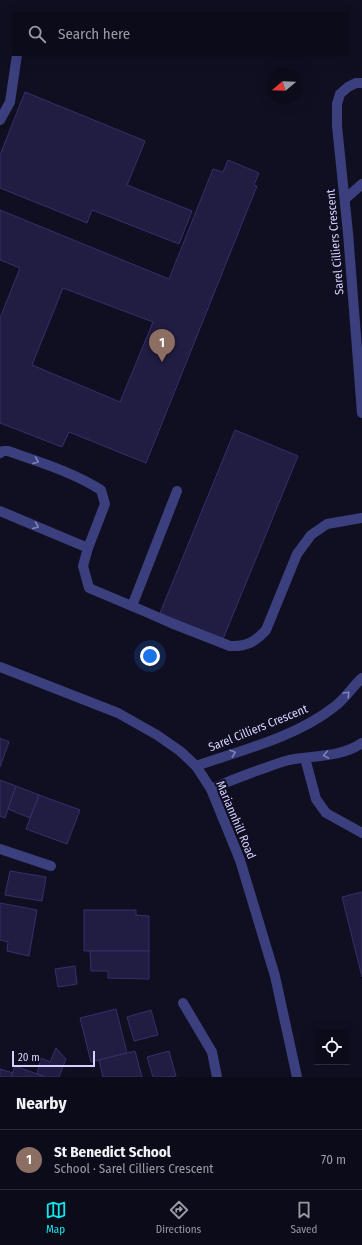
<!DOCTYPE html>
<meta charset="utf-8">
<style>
body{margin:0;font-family:"Fira Sans Condensed",sans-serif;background:#151423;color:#f1f3f6}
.controls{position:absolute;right:12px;bottom:12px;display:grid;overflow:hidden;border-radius:0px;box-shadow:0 4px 16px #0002}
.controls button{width:36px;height:36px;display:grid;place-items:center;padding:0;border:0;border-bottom:1px solid #2c2b39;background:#0c0b1a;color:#f1f3f6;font:20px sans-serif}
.compass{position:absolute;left:266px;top:68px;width:36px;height:36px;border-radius:50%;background:#0c0b1a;box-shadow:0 4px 16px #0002;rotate:251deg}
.scale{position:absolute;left:12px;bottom:10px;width:83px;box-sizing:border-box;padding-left:4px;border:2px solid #d3d2fd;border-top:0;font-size:11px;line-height:14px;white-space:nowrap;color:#d3d2fd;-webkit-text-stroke:3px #100f22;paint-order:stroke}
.you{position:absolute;left:150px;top:656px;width:14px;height:14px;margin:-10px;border:3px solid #fff;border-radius:50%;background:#1a73e8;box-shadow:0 0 0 6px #1a73e833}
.badge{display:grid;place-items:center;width:26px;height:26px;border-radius:50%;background:#0de8ed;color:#fff;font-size:13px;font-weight:700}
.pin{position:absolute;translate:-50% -33px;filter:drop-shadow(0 1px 2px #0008)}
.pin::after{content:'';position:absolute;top:21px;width:14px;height:12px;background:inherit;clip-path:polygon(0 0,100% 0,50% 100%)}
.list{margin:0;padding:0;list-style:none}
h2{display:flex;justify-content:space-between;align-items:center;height:52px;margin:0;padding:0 16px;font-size:17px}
h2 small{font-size:13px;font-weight:400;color:#9a9ba2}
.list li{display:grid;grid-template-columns:26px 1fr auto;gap:12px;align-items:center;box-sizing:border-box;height:60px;padding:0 16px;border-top:1px solid #2c2b39}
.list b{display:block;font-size:15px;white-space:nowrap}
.list p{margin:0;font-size:13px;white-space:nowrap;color:#9a9ba2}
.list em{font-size:13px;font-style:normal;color:#9a9ba2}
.icon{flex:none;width:22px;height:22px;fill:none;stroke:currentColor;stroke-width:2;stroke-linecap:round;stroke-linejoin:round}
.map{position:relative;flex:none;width:362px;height:1077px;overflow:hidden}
.search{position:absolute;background:#0c0b1a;box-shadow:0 4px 16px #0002;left:12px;right:12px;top:12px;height:44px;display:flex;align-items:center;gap:10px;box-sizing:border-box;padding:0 14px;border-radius:0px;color:#9a9ba2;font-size:15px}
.sheet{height:112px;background:#0c0b1a}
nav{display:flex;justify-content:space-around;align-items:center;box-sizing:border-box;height:56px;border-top:1px solid #2c2b39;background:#0c0b1a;font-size:11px;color:#9a9ba2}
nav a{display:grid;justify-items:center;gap:2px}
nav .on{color:#0de8ed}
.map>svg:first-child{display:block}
</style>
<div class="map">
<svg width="362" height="1077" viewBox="0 0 362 1077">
<rect width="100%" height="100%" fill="#100f22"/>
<!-- building -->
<g fill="#211c41" stroke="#362f6c" fill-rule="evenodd">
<path d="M25,92L145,141L127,185L192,211L179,244L92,210L87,223L0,188V155Z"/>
<path d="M228,160L259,173L254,185L257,186L146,463L69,432L62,447L0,423V318L20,268L0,260V210L169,279L213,169L223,172ZM63,288L153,322L120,402L32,365Z"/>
<path d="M235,430L298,456L223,639L160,613Z"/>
<path d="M0,738L9,742L0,767Z"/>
<path d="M0,780L16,786L5,818L0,816Z"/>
<path d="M16,786L39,795L30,818L8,809Z"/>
<path d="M39,795L80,810L67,844L26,829Z"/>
<path d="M10,871L46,877L42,901L5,895Z"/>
<path d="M362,892V977L342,897Z"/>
<path d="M0,903L37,910L29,956L7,951L8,942L0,940Z"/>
<path d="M84,910H136V915L149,916V951H84Z"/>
<path d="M90,951H149V979L108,978V971H91Z"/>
<path d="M75,966L77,984L58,987L55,969Z"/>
<path d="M116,1009L127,1053L91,1062L80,1018Z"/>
<path d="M151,1010L158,1035L134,1041L127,1017Z"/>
<path d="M56,1048L66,1059L59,1077H45L37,1074L41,1058L50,1062Z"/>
<path d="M135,1051L142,1077H103L99,1060Z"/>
<path d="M169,1051L176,1076L170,1077H153L147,1057Z"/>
<path d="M15,1066L37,1074L45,1077H11Z"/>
<path d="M0,1069L13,1073L11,1077H0Z"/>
</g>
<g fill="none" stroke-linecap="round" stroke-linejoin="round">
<!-- service -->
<g stroke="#3c3f7e" stroke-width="10">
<path d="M0,120L10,102L17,55"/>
<path d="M0,453L3,451H8C39,462 73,472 101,490L105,504L88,548L83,566L89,588L146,612L171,623L230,646C246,647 255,642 266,630L297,554L311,535L327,524L362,518"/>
<path d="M0,511L88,548"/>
<path d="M132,606L177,491"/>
<path d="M305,758L316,799L326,813L362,833"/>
<path d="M0,849L51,866"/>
<path d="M183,1003L212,1052L217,1077"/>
</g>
<!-- minor -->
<g stroke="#3c3f7e" stroke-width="10">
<path d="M362,83H356L348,87L340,94L337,104V126L348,233L362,413"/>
<path d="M345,199L362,184"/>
<path d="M196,766C242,750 296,737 334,707C345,699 352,687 362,678"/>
<path d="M211,789C229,781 247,774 265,768C273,765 281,762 289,760C314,755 340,758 362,743"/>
</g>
<!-- tertiary -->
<path stroke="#3c3f7e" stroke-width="10" d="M0,667L118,713L157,735L180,751L196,766L211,789L240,860L275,976L297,1077"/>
</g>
<!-- one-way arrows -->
<defs><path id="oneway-chevron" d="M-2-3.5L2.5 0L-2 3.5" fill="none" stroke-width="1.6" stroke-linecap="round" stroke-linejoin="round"/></defs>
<g stroke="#8081b7">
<use href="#oneway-chevron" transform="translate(36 461) rotate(21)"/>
<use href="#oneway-chevron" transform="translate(36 526) rotate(23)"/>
<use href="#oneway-chevron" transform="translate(347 694) rotate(-47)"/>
<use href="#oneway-chevron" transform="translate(233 753) rotate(-19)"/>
<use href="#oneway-chevron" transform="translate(326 755) rotate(170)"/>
</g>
<g text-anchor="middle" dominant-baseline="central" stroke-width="4" stroke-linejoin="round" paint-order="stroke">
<!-- street labels -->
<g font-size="12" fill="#d3d2fd" stroke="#100f22">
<text transform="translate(335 242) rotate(-95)">Sarel Cilliers Crescent</text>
<text transform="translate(258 728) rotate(-22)">Sarel Cilliers Crescent</text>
<text transform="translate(236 820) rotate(67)">Mariannhill Road</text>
</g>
</g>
</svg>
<div class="controls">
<button><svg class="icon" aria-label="locate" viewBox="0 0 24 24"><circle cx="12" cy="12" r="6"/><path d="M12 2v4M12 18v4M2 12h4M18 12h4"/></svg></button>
</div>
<svg class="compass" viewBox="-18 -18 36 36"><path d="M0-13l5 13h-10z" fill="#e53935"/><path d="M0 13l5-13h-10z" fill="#9a9ba2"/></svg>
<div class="scale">20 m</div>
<div class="you"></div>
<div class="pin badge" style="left:162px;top:362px;background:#8d6e63">1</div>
<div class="search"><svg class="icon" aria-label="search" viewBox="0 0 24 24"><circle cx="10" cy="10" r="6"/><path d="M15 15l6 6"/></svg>Search here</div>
</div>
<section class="sheet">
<h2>Nearby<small></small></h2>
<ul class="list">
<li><span class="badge" style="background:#8d6e63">1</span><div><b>St Benedict School</b><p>School · Sarel Cilliers Crescent</p></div><em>70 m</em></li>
</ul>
</section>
<nav>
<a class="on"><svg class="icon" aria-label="map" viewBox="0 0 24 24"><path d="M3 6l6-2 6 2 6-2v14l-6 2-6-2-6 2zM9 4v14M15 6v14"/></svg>Map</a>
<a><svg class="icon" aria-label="directions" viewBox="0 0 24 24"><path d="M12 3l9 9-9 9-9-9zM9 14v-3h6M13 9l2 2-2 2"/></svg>Directions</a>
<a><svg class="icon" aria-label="saved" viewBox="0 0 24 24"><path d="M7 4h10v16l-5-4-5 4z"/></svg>Saved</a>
</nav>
